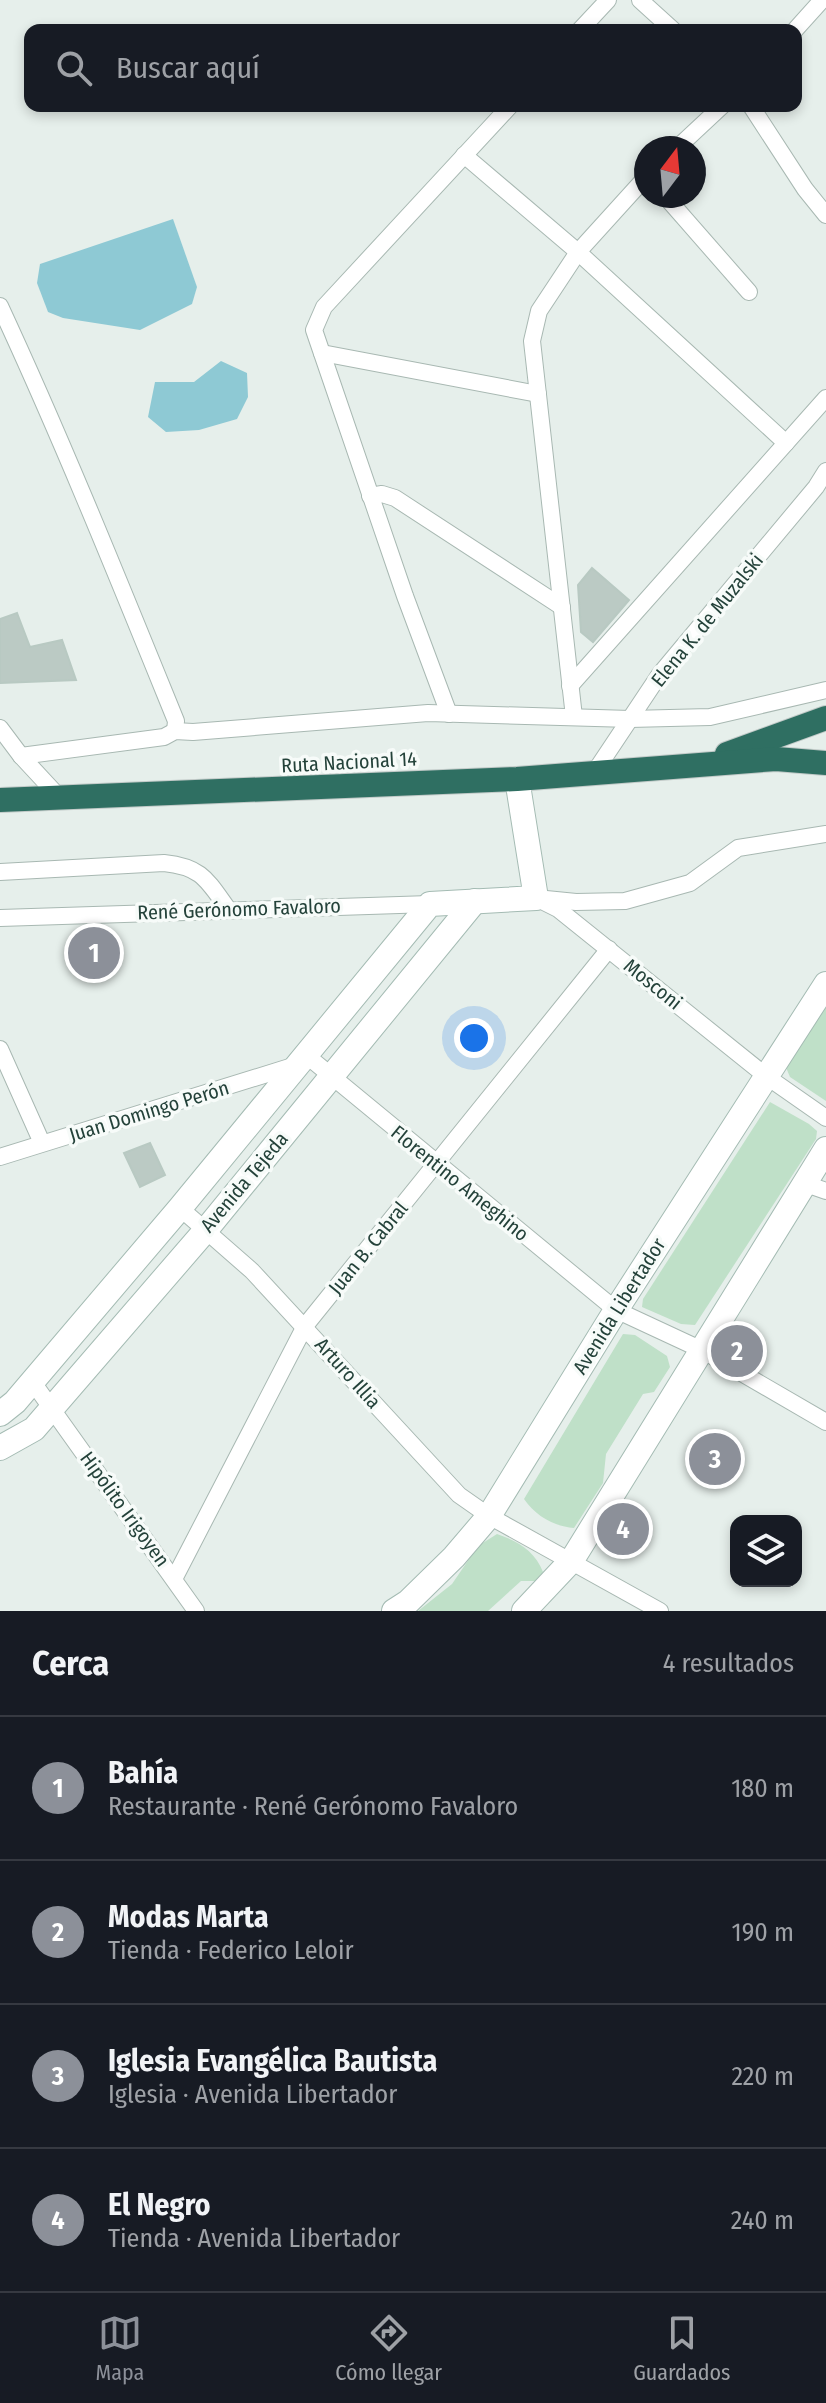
<!DOCTYPE html>
<html lang="es">
<meta charset="utf-8">
<style>
body{margin:0;font-family:"Fira Sans Condensed",sans-serif;background:#20242c;color:#f1f3f6}
.controls{position:absolute;right:24px;bottom:24px;display:grid;overflow:hidden;border-radius:16px;box-shadow:0 4px 12px #0003}
.controls button{width:72px;height:72px;display:grid;place-items:center;padding:0;border:0;border-bottom:2px solid #363941;background:#171b24;color:#f1f3f6;font:40px sans-serif}
.compass{position:absolute;left:634px;top:136px;width:72px;height:72px;border-radius:50%;background:#171b24;box-shadow:0 4px 12px #0003;rotate:16deg}
.you{position:absolute;left:474px;top:1038px;width:28px;height:28px;margin:-20px;border:6px solid #fff;border-radius:50%;background:#1a73e8;box-shadow:0 0 0 12px #1a73e833}
.badge{display:grid;place-items:center;width:52px;height:52px;border-radius:50%;background:#8c9099;color:#fff;font-size:26px;font-weight:700}
.pin{position:absolute;translate:-50% -50%;border:4px solid #fff;box-shadow:0 2px 8px #0006}
.list{margin:0;padding:0;list-style:none}
h2{display:flex;justify-content:space-between;align-items:center;height:104px;margin:0;padding:0 32px;font-size:34px}
h2 small{font-size:26px;font-weight:400;color:#9ea1a6}
.list li{display:grid;grid-template-columns:52px 1fr auto;gap:24px;align-items:center;box-sizing:border-box;height:144px;padding:0 32px;border-top:2px solid #363941}
.list b{display:block;font-size:30px;white-space:nowrap}
.list p{margin:0;font-size:26px;white-space:nowrap;color:#9ea1a6}
.list em{font-size:26px;font-style:normal;color:#9ea1a6}
.icon{flex:none;width:44px;height:44px;fill:none;stroke:currentColor;stroke-width:2;stroke-linecap:round;stroke-linejoin:round}
.map{position:relative;flex:none;width:826px;height:1611px;overflow:hidden}
.search{position:absolute;background:#171b24;box-shadow:0 4px 12px #0003;left:24px;right:24px;top:24px;height:88px;display:flex;align-items:center;gap:20px;box-sizing:border-box;padding:0 28px;border-radius:16px;color:#9ea1a6;font-size:30px}
.sheet{height:680px;background:#171b24}
nav{display:flex;justify-content:space-around;align-items:center;box-sizing:border-box;height:112px;border-top:2px solid #363941;background:#171b24;font-size:22px;color:#9ea1a6}
nav a{display:grid;justify-items:center;gap:4px}
nav .on{color:#8c9099}
.map>svg:first-child{display:block}
</style>
<div class="map">
<svg width="826" height="1611" viewBox="0 0 826 1611">
<rect width="100%" height="100%" fill="#e6efeb"/>
<!-- green -->
<g fill="#bfe0c8">
<path d="M826,997V1101L790,1077L785,1065Z"/>
<path d="M770,1102L809,1124L817,1131L816,1139L695,1325L681,1324L642,1307L643,1299Z"/>
<path d="M623,1334L635,1335L667,1356L670,1367L654,1392L643,1394L606,1454L603,1483L574,1528C553,1526 536,1516 524,1499Z"/>
<path d="M497,1534C518,1541 535,1551 543,1572L536,1581H521L488,1611H418L452,1584L478,1546Z"/>
</g>
<!-- water -->
<g fill="#8ec9d4">
<path d="M173,219L197,287L192,304L140,330L63,318L48,312L37,283L40,264Z"/>
<path d="M221,361L247,373L248,397L237,419L199,430L166,432L148,417L155,382H194Z"/>
</g>
<!-- building -->
<g fill="#bbcac4" stroke="#b8c9c2" stroke-width="2">
<path d="M592,568L629,600L593,642L581,632L578,585Z"/>
<path d="M17,613L30,647L62,640L76,680L0,683V619Z"/>
<path d="M150,1143L165,1175L140,1187L124,1153Z"/>
</g>
<g fill="none" stroke-linecap="round" stroke-linejoin="round">
<defs>
<g id="street">
<path d="M640,0L673,30"/>
<path d="M580,30L608,0"/>
<path d="M795,30L822,0"/>
<path d="M751,106L805,189L826,215"/>
<path d="M677,148L722,106"/>
<path d="M464,155L578,252L786,443"/>
<path d="M665,196L749,292"/>
<path d="M0,306C63,442 119,581 176,721L175,731"/>
<path d="M322,353L538,394"/>
<path d="M370,496L382,494L395,498L562,607"/>
<path d="M570,686L826,398"/>
<path d="M449,714L405,596L314,330L324,307L510,106"/>
<path d="M574,717L532,341L539,311L578,252L646,177"/>
<path d="M0,728L21,756L60,798"/>
<path d="M21,756L164,737L175,731L193,732L428,713L630,719L710,717L826,690"/>
<path d="M594,773L660,674L816,487L826,471"/>
<path d="M0,872L164,863C202,867 207,880 228,909"/>
<path d="M536,898L558,909L766,1076L826,1118"/>
<path d="M546,899L576,902L625,901L690,883L738,848L826,834"/>
<path d="M0,918L430,904"/>
<path d="M0,1049L42,1143"/>
<path d="M306,1055L616,1310L702,1350L826,1422"/>
<path d="M0,1157L296,1065"/>
<path d="M803,1183L826,1191"/>
<path d="M180,1208L252,1271L459,1495L489,1516L660,1611"/>
<path d="M32,1381L196,1611"/>
<path d="M174,1579L305,1326L609,949"/>
</g>
<g id="secondary">
<path d="M0,1414L15,1402L180,1208L430,904L536,898L517,779"/>
<path d="M0,1448L34,1429L205,1231L475,901"/>
<path d="M394,1611L408,1602L454,1557L489,1516L616,1310L826,984"/>
<path d="M524,1611L572,1560L826,1149"/>
</g>
<g id="highway">
<path d="M727,754L826,718"/>
<path d="M0,800L517,779L776,759L826,763"/>
</g>
</defs>
<!-- street casing -->
<use href="#street" stroke="#a8b8b2" stroke-width="18"/>
<!-- secondary casing -->
<use href="#secondary" stroke="#a4bbb3" stroke-width="26"/>
<!-- highway casing -->
<use href="#highway" stroke="#c2cac8" stroke-width="26"/>
<!-- street -->
<use href="#street" stroke="#fff" stroke-width="16"/>
<!-- secondary -->
<use href="#secondary" stroke="#fff" stroke-width="24"/>
<!-- highway -->
<use href="#highway" stroke="#2f6f62" stroke-width="24"/>
</g>
<g text-anchor="middle" dominant-baseline="central" stroke-width="7" stroke-linejoin="round" paint-order="stroke">
<!-- street labels -->
<g font-size="20" fill="#24423a" stroke="#f7fbf9">
<text transform="translate(707 620) rotate(-51)">Elena K. de Muzalski</text>
<text transform="translate(349 762) rotate(-3)">Ruta Nacional 14</text>
<text transform="translate(239 909) rotate(-2)">René Gerónomo Favaloro</text>
<text transform="translate(653 984) rotate(39)">Mosconi</text>
<text transform="translate(149 1111) rotate(-17)">Juan Domingo Perón</text>
<text transform="translate(244 1182) rotate(-50)">Avenida Tejeda</text>
<text transform="translate(460 1183) rotate(39)">Florentino Ameghino</text>
<text transform="translate(368 1248) rotate(-51)">Juan B. Cabral</text>
<text transform="translate(619 1306) rotate(-58)">Avenida Libertador</text>
<text transform="translate(348 1373) rotate(48)">Arturo Illia</text>
<text transform="translate(125 1509) rotate(54)">Hipólito Irigoyen</text>
</g>
</g>
</svg>
<div class="controls">
<button><svg class="icon" aria-label="layers" viewBox="0 0 24 24"><path d="M12 4l9 5-9 5-9-5zM3 14l9 5 9-5"/></svg></button>
</div>
<svg class="compass" viewBox="-18 -18 36 36"><path d="M0-13l5 13h-10z" fill="#e53935"/><path d="M0 13l5-13h-10z" fill="#9ea1a6"/></svg>
<div class="you"></div>
<div class="pin badge" style="left:94px;top:953px">1</div>
<div class="pin badge" style="left:737px;top:1351px">2</div>
<div class="pin badge" style="left:715px;top:1459px">3</div>
<div class="pin badge" style="left:623px;top:1529px">4</div>
<div class="search"><svg class="icon" aria-label="search" viewBox="0 0 24 24"><circle cx="10" cy="10" r="6"/><path d="M15 15l6 6"/></svg>Buscar aquí</div>
</div>
<section class="sheet">
<h2>Cerca<small>4 resultados</small></h2>
<ul class="list">
<li><span class="badge">1</span><div><b>Bahía</b><p>Restaurante · René Gerónomo Favaloro</p></div><em>180 m</em></li>
<li><span class="badge">2</span><div><b>Modas Marta</b><p>Tienda · Federico Leloir</p></div><em>190 m</em></li>
<li><span class="badge">3</span><div><b>Iglesia Evangélica Bautista</b><p>Iglesia · Avenida Libertador</p></div><em>220 m</em></li>
<li><span class="badge">4</span><div><b>El Negro</b><p>Tienda · Avenida Libertador</p></div><em>240 m</em></li>
</ul>
</section>
<nav>
<a class="on"><svg class="icon" aria-label="map" viewBox="0 0 24 24"><path d="M3 6l6-2 6 2 6-2v14l-6 2-6-2-6 2zM9 4v14M15 6v14"/></svg>Mapa</a>
<a><svg class="icon" aria-label="directions" viewBox="0 0 24 24"><path d="M12 3l9 9-9 9-9-9zM9 14v-3h6M13 9l2 2-2 2"/></svg>Cómo llegar</a>
<a><svg class="icon" aria-label="saved" viewBox="0 0 24 24"><path d="M7 4h10v16l-5-4-5 4z"/></svg>Guardados</a>
</nav>
